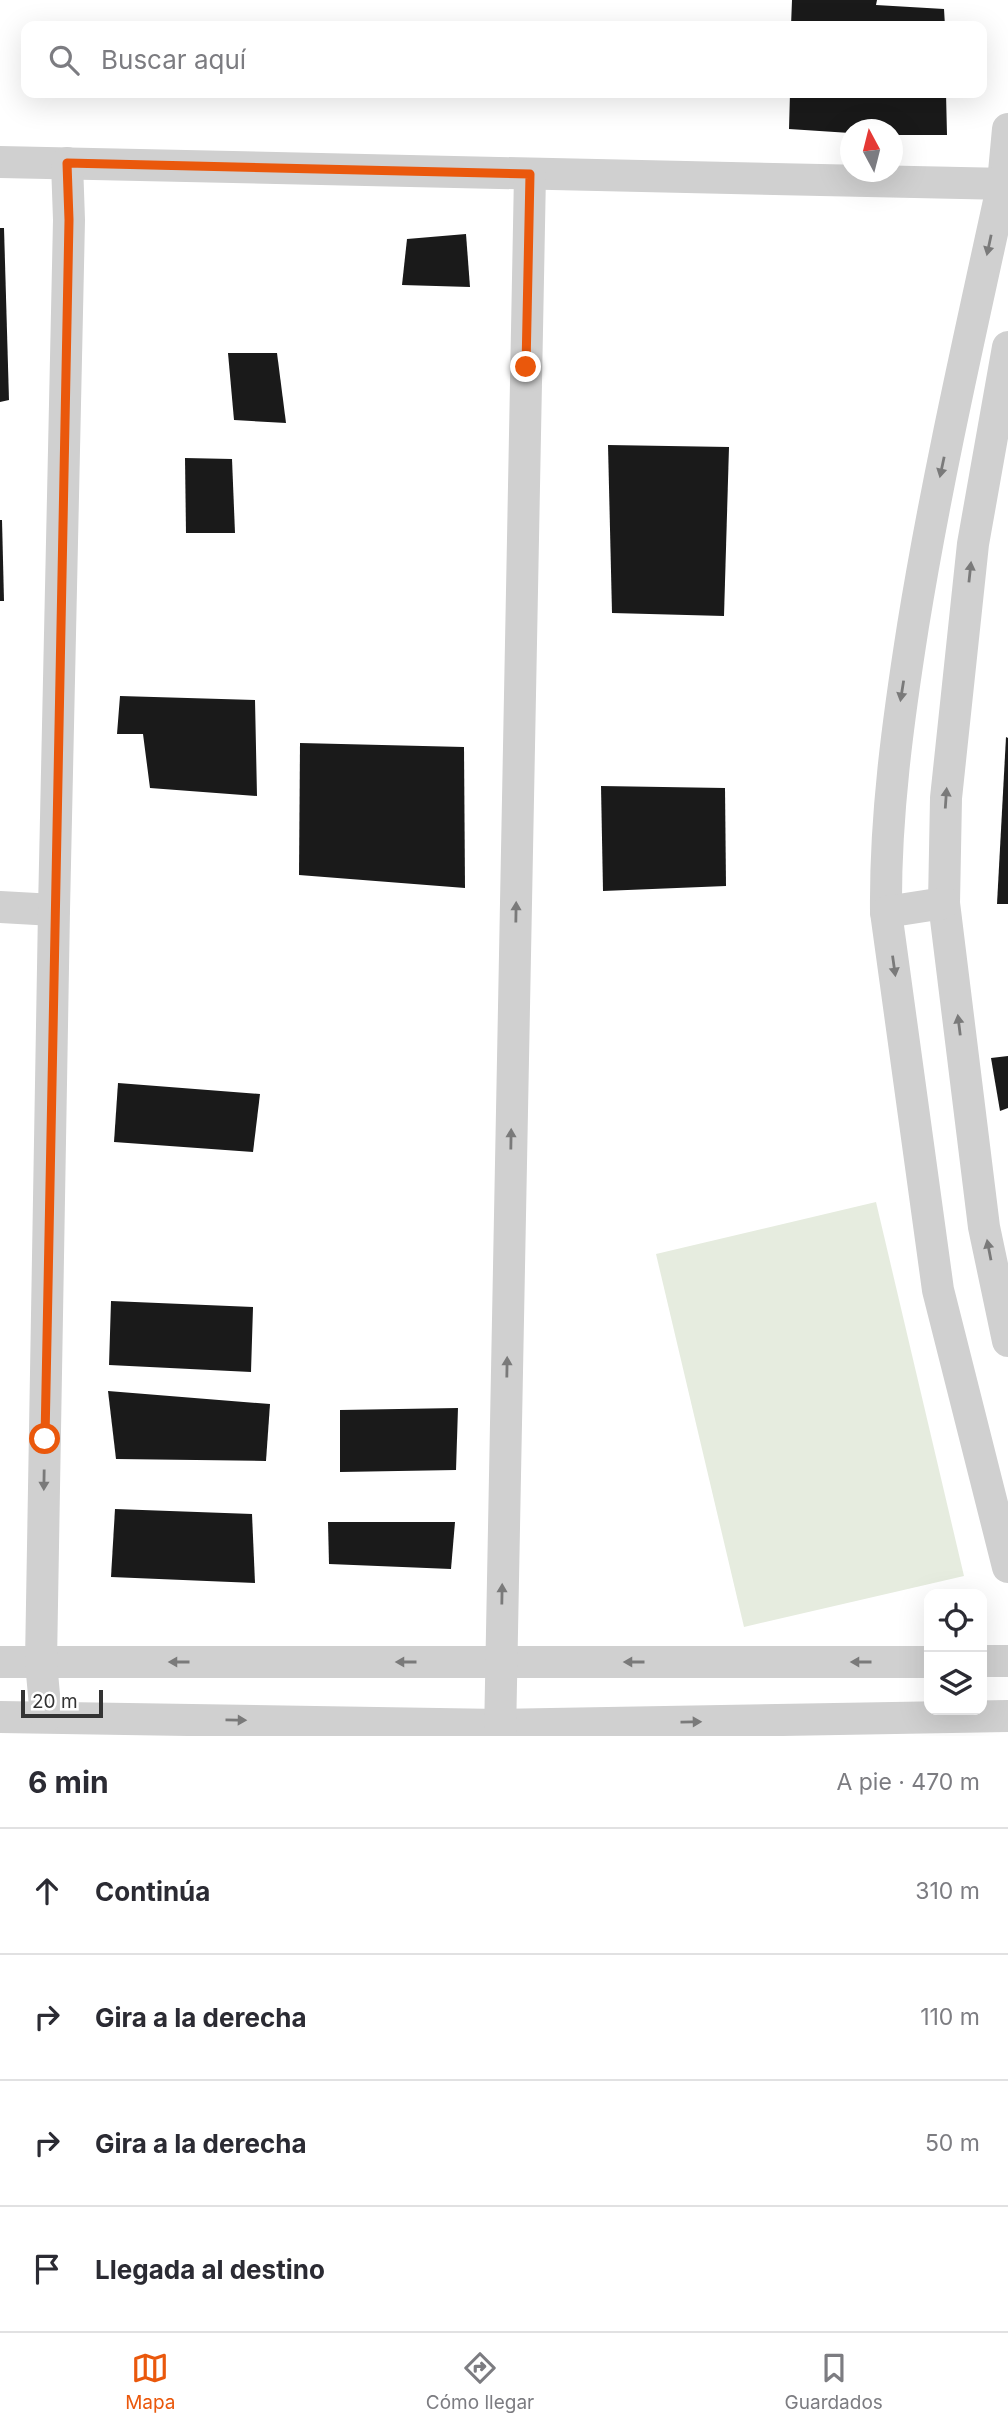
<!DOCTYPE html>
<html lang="es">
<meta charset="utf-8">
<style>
body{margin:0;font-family:Inter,sans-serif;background:#f2f2f3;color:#2b2b33}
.controls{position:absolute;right:21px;bottom:21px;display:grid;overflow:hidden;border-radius:14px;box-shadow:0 7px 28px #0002}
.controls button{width:63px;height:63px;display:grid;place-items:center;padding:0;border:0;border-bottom:2px solid #e1e1e2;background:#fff;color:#2b2b33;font:35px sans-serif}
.compass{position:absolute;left:840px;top:119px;width:63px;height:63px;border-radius:50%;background:#fff;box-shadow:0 7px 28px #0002;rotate:353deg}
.scale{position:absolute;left:21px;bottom:18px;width:82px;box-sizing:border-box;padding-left:7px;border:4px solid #333;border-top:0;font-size:19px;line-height:24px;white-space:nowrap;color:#333;-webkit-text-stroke:5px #fff;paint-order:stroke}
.stop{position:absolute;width:21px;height:21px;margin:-16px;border:5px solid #ea580c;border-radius:50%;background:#fff}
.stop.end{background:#ea580c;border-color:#fff;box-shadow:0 2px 7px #0008}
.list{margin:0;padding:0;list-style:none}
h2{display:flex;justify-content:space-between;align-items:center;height:91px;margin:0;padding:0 28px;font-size:30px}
h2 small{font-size:23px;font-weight:400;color:#7c7c81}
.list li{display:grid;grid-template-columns:46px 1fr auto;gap:21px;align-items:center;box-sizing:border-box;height:126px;padding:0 28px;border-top:2px solid #e1e1e2}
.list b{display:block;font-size:26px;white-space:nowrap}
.list em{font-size:23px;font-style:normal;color:#7c7c81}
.icon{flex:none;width:38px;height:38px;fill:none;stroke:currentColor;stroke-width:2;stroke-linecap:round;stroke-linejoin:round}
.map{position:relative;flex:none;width:1008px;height:1736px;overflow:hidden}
.search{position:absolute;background:#fff;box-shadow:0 7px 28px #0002;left:21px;right:21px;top:21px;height:77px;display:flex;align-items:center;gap:18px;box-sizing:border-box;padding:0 24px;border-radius:14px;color:#7c7c81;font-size:26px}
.sheet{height:595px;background:#fff}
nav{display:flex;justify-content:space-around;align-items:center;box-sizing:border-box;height:98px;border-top:2px solid #e1e1e2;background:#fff;font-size:19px;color:#7c7c81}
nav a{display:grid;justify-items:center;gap:4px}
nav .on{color:#ea580c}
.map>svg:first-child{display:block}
</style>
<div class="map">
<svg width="1008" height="1736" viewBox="0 0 1008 1736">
<rect width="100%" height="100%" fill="#fff"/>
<!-- grass -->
<path fill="#e6ecdf" d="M876,1202L964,1576L744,1627L656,1254Z"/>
<!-- building -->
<g fill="#1a1a1a">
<path d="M792,0H877L876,5L944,9L945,26H791Z"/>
<path d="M790,93H946L947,135H892V130H850V133L789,129Z"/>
<path d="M0,228H4L9,400L0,402Z"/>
<path d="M466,234L470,287L402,285L407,239Z"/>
<path d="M228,353H277L286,423L234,420Z"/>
<path d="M608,445L729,447L724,616L612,613Z"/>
<path d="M185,458L232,459L235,533H186Z"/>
<path d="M0,520H2L4,601H0Z"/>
<path d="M120,696L255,700L257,796L150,788L143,734H117Z"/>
<path d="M1006,737L1008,738V904H997Z"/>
<path d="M300,743L464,747L465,888L299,875Z"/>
<path d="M601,786L725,788L726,886L603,891Z"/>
<path d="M1008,1056V1108L1000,1111L991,1058Z"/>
<path d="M118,1083L260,1094L253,1152L114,1142Z"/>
<path d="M111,1301L253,1307L251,1372L109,1365Z"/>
<path d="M108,1391L270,1404L266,1461L116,1459Z"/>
<path d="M458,1408L456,1470L340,1472V1410Z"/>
<path d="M115,1509L252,1514L255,1583L111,1577Z"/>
<path d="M328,1522H455L451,1569L329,1564Z"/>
</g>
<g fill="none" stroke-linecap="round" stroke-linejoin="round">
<!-- street -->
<g stroke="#d0d0d0" stroke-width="32">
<path d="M1008,129L1003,183C971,330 937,478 913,626C898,721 885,816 886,912L938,1290L1008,1567"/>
<path d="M0,162L1008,184"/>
<path d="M1008,347L973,544L946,798L944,903L984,1227L1008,1341"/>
<path d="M0,907L54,910"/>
<path d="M886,912L944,903"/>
<path d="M982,1661H1008"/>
<path d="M0,1662H929"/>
<path d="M0,1717L500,1725L1008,1716"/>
<path d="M46,1717L41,1662L54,910L69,220L67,163"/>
<path d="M500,1736L530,174"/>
</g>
</g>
<!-- one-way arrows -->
<defs><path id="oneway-solid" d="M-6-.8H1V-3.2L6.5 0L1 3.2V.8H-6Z" transform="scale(1.75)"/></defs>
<g fill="#7a7a7a">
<use href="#oneway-solid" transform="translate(989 245) rotate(102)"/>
<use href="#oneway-solid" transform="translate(942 467) rotate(102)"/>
<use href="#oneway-solid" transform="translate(970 572) rotate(-84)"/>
<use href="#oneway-solid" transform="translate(902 691) rotate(99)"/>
<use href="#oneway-solid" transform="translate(946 798) rotate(-86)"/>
<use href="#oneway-solid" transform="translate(516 912) rotate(-89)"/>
<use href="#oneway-solid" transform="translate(894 966) rotate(82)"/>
<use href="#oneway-solid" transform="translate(959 1025) rotate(-97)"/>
<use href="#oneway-solid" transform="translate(511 1139) rotate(-89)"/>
<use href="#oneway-solid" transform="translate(989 1250) rotate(-101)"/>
<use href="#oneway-solid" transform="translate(507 1367) rotate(-89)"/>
<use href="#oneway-solid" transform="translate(44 1480) rotate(91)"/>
<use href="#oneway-solid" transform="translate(502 1594) rotate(-89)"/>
<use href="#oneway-solid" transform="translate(179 1662) rotate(-180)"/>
<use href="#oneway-solid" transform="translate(406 1662) rotate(-180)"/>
<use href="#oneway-solid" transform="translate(634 1662) rotate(180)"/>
<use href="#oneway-solid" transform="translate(861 1662) rotate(180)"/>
<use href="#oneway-solid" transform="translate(236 1720) rotate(1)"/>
<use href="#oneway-solid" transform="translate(691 1722) rotate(-1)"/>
</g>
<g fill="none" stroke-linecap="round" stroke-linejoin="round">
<!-- route -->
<path stroke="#ea580c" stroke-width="9" d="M45,1439L69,220L67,163L530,174L526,367"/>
</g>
</svg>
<div class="controls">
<button><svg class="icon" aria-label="locate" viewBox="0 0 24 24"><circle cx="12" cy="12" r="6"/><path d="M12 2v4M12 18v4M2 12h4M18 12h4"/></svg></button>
<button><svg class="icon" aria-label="layers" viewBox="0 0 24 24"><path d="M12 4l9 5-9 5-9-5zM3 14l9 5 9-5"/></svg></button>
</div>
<svg class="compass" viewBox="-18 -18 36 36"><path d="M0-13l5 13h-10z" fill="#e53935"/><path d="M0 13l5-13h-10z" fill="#7c7c81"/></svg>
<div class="scale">20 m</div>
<div class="stop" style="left:45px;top:1439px"></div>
<div class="stop end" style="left:526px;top:367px"></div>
<div class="search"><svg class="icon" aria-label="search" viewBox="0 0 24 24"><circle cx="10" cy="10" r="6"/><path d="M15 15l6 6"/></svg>Buscar aquí</div>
</div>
<section class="sheet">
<h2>6 min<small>A pie · 470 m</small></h2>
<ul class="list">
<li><svg class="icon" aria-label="ahead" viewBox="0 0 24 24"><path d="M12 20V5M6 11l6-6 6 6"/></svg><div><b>Continúa</b></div><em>310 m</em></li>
<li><svg class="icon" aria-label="right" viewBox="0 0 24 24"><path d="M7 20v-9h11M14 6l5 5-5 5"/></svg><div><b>Gira a la derecha</b></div><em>110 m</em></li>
<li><svg class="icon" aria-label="right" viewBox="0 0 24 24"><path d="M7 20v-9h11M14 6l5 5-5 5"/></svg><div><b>Gira a la derecha</b></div><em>50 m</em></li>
<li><svg class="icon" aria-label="arrive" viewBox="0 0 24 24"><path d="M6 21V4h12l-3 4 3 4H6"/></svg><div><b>Llegada al destino</b></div></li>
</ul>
</section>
<nav>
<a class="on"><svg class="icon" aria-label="map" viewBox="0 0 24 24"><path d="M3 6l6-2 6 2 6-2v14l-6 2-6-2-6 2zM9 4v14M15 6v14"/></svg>Mapa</a>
<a><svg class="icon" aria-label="directions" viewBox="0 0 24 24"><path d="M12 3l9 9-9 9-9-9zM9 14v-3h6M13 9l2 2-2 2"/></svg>Cómo llegar</a>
<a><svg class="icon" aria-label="saved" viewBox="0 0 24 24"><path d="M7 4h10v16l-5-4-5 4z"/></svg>Guardados</a>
</nav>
